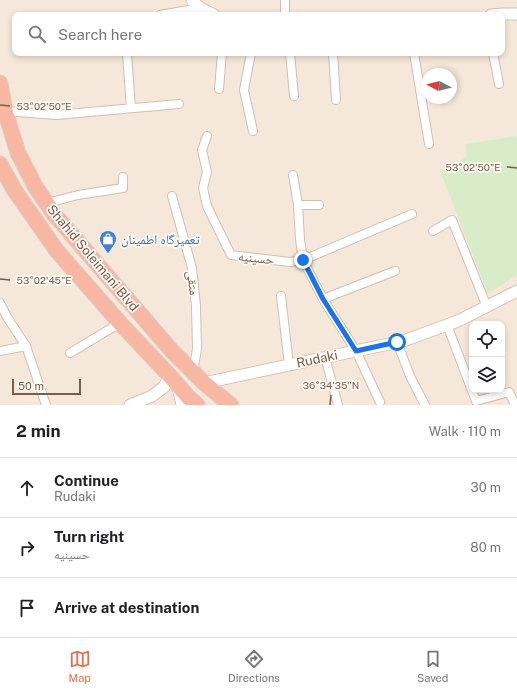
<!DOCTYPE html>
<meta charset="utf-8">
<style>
body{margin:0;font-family:"Public Sans","Noto Naskh Arabic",sans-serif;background:#f2f2f2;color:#202124}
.controls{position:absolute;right:12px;bottom:12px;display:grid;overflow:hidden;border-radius:8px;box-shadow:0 2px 6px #0003}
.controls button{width:36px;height:36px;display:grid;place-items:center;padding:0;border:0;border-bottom:1px solid #e0e0e0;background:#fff;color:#202124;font:20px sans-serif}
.compass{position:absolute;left:421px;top:68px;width:36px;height:36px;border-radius:50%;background:#fff;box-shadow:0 2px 6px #0003;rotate:277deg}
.scale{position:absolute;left:12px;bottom:10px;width:69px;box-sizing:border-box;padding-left:4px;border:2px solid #7a5c4d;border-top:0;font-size:11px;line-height:14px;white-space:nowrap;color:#7a5c4d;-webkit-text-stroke:3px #fffaf3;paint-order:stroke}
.stop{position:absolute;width:12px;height:12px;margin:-9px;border:3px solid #1a73e8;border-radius:50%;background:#fff}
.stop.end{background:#1a73e8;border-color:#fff;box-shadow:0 1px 4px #0008}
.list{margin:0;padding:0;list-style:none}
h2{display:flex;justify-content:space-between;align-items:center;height:52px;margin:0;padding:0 16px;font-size:17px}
h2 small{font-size:13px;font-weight:400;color:#757577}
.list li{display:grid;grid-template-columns:26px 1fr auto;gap:12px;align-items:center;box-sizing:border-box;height:60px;padding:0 16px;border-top:1px solid #e0e0e0}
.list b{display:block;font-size:15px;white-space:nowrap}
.list p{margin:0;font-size:13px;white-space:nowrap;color:#757577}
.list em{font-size:13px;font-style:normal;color:#757577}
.icon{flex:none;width:22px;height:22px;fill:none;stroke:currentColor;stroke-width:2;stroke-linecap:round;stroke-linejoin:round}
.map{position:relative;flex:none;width:517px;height:405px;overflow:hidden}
.search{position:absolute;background:#fff;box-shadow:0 2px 6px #0003;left:12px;right:12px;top:12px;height:44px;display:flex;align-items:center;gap:10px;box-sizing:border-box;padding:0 14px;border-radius:8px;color:#757577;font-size:15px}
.sheet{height:232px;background:#fff}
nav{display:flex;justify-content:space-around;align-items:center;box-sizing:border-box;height:56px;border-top:1px solid #e0e0e0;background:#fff;font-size:11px;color:#757577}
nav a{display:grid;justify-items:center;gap:2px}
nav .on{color:#e76f51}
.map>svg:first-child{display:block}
</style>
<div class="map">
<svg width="517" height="405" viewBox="0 0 517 405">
<rect width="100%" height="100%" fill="#fdf6ec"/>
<!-- residential -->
<path fill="#f5e8da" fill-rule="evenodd" d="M0,0H517V405H0ZM15,15H502V53H15ZM427,74H451V98H427ZM472,324H502V390H472Z"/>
<!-- green -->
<path fill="#d8ecc9" d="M517,136V275L488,294L440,171L467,157L466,144Z"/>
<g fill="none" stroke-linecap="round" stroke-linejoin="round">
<defs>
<g id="street">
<path d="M285,0V15"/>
<path d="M160,15L200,8"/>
<path d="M251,53L244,90L253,131"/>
<path d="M290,53L294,96"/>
<path d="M333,53L336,100"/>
<path d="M414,53L429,144"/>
<path d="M493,53L499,84"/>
<path d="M127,54L131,108"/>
<path d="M219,89L222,53"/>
<path d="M5,111L56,115L179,104"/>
<path d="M207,136L202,150L207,172L203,188L207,206L231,255L290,262L303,260L323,299L356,351L380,402"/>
<path d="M293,175L298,205L300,239L303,260L412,214"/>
<path d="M172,196L192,268L196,306L197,349L193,372"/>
<path d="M47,203L78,195L123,188V177"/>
<path d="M298,205H319"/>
<path d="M433,231L452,220L487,307"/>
<path d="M281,296L289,365"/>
<path d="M323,299L395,271"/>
<path d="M0,303L7,317L26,346L46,405"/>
<path d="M447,325L476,401L509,392L515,405"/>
<path d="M397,342L410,376L425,405"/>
<path d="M0,351L26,346"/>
<path d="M70,353L120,323"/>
<path d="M325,357L338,405"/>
</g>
<g id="secondary">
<path d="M192,0L200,8L214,15"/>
<path d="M491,15L503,14H517"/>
<path d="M204,383L403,341L458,321L517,291"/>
<path d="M178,386L182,405"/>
<path d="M130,405L152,396L164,387L170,376"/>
</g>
<g id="highway">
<path d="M0,83L5,111L18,153L35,186L54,214L172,351L204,383L231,405"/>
<path d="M0,164L15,191L57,251L120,323L170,376L189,398L197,405"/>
</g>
</defs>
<!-- street casing -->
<use href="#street" stroke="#d1beb0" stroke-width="10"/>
<!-- secondary casing -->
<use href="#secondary" stroke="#d6c0b0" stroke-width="13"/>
<!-- highway casing -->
<use href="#highway" stroke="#dad1cd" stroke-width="17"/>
<!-- street -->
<use href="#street" stroke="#fff" stroke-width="8"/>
<!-- secondary -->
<use href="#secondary" stroke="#fff" stroke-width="11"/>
<!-- highway -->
<use href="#highway" stroke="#f7b7a3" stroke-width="15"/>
</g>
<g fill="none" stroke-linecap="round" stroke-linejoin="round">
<!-- route -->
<path stroke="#1a73e8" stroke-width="5" d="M303,260L323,299L356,351L397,342"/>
</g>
<!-- ticks -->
<path fill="none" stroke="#7a5c4d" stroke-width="1.5" d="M0,105L10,106M507,167L517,168M0,279L10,280M330,405L331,395"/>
<!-- icons -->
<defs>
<symbol id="shop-pin" viewBox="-11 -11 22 30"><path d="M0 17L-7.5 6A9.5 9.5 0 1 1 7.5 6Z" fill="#3f7fe0" stroke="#fffaf3"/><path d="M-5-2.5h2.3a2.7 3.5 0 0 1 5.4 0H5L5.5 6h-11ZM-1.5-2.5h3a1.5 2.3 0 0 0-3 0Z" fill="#fff"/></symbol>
</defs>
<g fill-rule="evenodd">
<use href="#shop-pin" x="98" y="229" width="20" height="27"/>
</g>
<g text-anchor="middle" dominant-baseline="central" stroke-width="3.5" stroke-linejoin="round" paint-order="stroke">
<!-- shop labels -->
<g font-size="13" fill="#366cbe" stroke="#fffaf3" text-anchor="start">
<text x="121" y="239">تعمیرگاه اطمینان</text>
</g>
<!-- street labels -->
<g font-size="13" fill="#7a5c4d" stroke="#fffaf3">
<text transform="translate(93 258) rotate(50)">Shahid Soleimani Blvd</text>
<text transform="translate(256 258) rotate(6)">حسینیه</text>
<text transform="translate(193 283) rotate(83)">متقی</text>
<text transform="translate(317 359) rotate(-12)">Rudaki</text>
</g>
</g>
<g font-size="10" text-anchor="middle" fill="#7a5c4d" stroke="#fffaf3" stroke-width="3.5" stroke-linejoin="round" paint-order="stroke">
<text x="44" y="110">53°02'50"E</text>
<text x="473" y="171">53°02'50"E</text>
<text x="44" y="284">53°02'45"E</text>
<text x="331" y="389">36°34'35"N</text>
</g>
</svg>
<div class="controls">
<button><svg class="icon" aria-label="locate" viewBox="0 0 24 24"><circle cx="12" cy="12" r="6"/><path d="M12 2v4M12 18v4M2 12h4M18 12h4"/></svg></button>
<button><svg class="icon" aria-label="layers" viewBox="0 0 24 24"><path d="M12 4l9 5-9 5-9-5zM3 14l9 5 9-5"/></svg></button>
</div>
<svg class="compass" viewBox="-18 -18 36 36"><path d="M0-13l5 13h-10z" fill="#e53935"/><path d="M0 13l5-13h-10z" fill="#757577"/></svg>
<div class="scale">50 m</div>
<div class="stop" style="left:397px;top:342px"></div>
<div class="stop end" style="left:303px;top:260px"></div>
<div class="search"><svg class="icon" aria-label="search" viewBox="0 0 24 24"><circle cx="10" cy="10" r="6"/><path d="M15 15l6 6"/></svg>Search here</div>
</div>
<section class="sheet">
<h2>2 min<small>Walk · 110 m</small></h2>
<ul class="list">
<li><svg class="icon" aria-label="ahead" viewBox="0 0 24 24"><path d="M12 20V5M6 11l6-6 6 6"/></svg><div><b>Continue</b><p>Rudaki</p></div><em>30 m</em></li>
<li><svg class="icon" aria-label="right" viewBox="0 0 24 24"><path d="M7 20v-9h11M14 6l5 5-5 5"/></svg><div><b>Turn right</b><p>حسینیه</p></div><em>80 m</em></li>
<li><svg class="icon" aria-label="arrive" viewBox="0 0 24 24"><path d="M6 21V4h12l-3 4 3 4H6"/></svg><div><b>Arrive at destination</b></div></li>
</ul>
</section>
<nav>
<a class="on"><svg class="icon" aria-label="map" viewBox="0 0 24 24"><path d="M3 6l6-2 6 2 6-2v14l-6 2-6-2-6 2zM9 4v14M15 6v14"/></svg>Map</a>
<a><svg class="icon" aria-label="directions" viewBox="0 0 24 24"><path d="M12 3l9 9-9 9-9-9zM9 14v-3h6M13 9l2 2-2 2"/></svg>Directions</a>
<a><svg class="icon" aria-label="saved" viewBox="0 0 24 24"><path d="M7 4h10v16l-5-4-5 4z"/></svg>Saved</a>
</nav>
